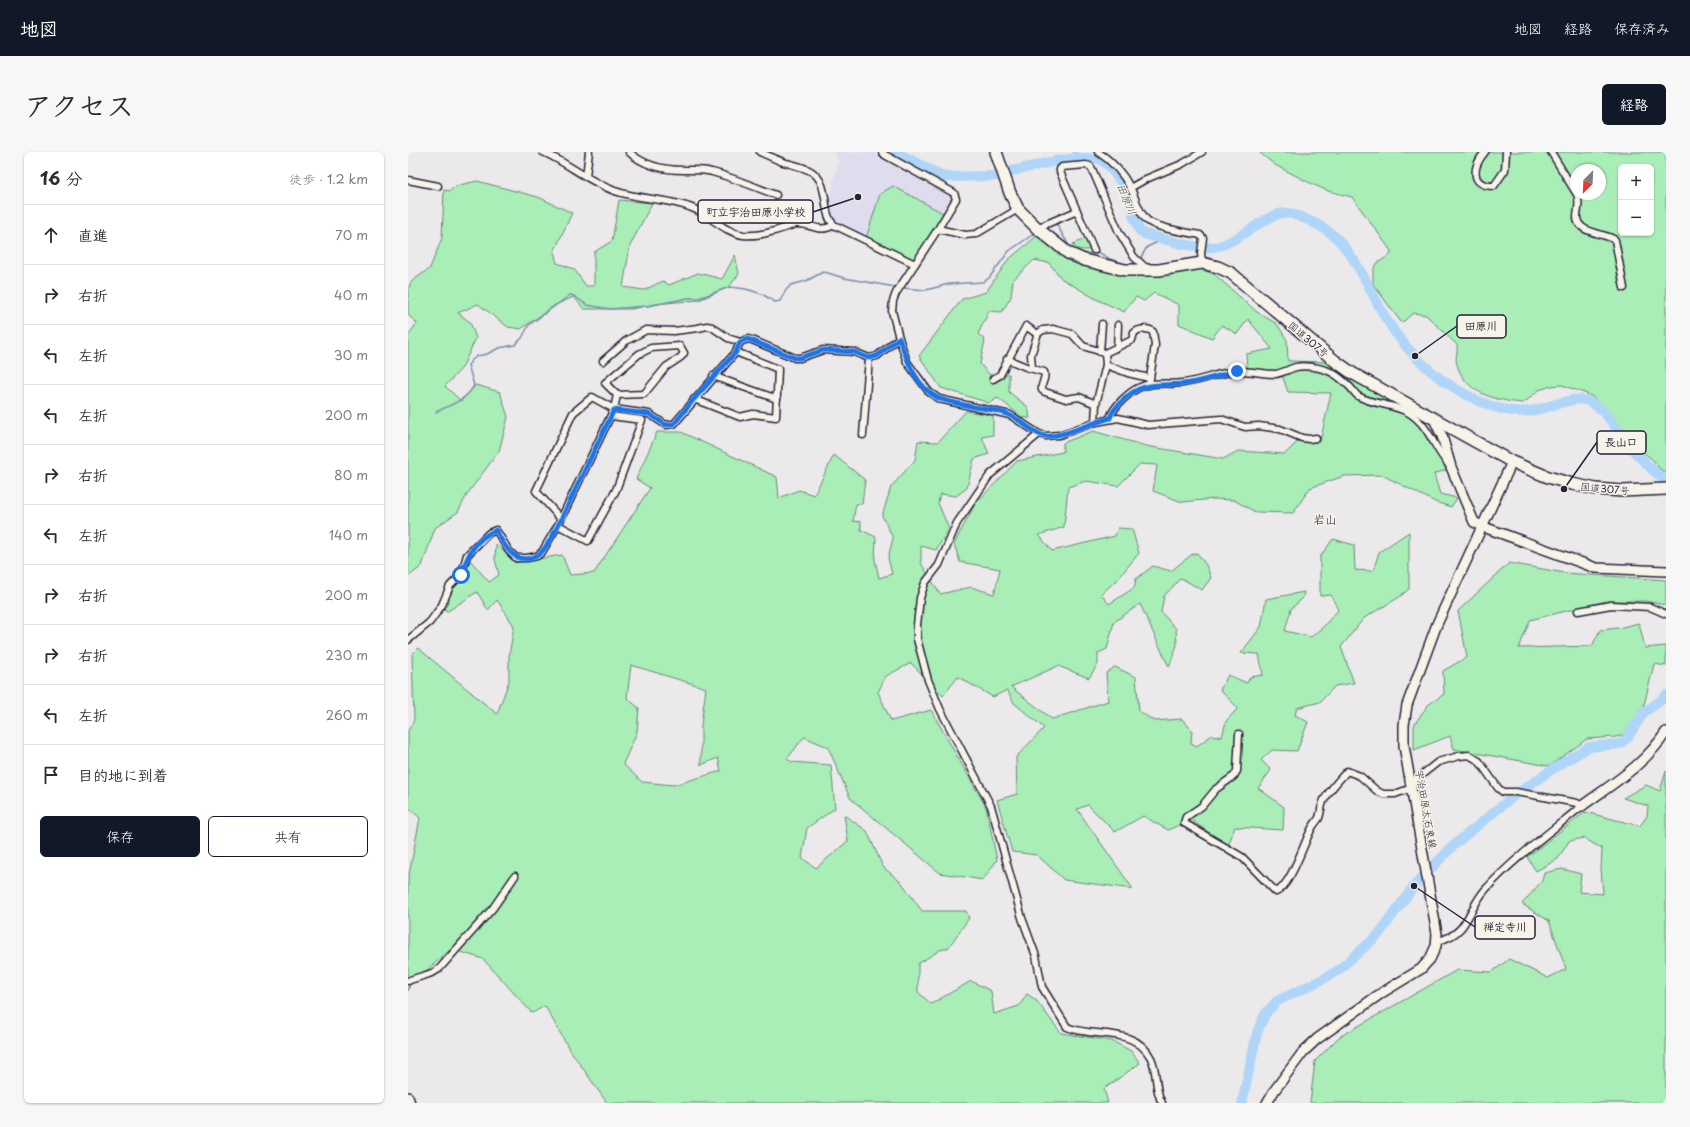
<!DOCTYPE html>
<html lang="ja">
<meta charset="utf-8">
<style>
body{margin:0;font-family:"Playpen Sans","Klee One",sans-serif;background:#f7f7f7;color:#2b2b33}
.controls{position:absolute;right:12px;top:12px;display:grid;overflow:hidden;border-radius:6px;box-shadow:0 1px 3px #0004}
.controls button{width:36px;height:36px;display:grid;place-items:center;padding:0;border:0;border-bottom:1px solid #e1e1e2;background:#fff;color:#2b2b33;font:20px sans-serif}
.compass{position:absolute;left:1162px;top:12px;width:36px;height:36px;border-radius:50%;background:#fff;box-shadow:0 1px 3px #0004;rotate:204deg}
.stop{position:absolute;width:12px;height:12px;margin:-9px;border:3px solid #1a73e8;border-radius:50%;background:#fff}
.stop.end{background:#1a73e8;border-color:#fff;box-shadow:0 1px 4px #0008}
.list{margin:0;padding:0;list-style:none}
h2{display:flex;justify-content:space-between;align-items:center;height:52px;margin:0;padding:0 16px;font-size:17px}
h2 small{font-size:13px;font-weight:400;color:#7c7c81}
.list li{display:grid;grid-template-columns:26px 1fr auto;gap:12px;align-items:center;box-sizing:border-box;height:60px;padding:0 16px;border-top:1px solid #e1e1e2}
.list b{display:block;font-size:15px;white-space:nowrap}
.list em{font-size:13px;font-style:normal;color:#7c7c81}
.actions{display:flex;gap:8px;padding:12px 16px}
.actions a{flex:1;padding:9px 0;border:1px solid #111827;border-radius:6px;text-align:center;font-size:14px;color:#111827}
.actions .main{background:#111827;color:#fff}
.icon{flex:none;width:22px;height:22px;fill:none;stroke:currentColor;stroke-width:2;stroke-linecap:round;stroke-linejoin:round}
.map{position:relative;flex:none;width:1258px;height:951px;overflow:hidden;border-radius:6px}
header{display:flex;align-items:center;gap:24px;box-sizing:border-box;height:56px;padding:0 20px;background:#111827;color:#fff}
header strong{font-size:19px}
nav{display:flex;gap:22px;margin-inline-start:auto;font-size:14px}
.intro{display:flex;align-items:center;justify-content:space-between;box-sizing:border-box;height:96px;padding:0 24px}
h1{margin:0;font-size:28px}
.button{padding:10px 18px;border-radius:6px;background:#111827;color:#fff;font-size:14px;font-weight:700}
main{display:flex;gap:24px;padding:0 24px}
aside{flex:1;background:#fff;border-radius:6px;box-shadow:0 1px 3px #0004}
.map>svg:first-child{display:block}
</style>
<header>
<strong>地図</strong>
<nav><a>地図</a><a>経路</a><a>保存済み</a></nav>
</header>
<div class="intro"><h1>アクセス</h1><a class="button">経路</a></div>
<main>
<aside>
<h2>16 分<small>徒歩 · 1.2 km</small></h2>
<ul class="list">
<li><svg class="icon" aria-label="ahead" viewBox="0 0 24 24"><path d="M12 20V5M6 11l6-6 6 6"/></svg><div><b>直進</b></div><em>70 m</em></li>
<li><svg class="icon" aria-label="right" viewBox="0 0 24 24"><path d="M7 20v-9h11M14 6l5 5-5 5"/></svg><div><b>右折</b></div><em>40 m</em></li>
<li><svg class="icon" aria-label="left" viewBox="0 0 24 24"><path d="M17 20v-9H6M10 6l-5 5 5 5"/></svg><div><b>左折</b></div><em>30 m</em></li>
<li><svg class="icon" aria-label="left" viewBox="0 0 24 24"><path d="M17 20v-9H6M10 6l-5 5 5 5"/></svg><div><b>左折</b></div><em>200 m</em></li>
<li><svg class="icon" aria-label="right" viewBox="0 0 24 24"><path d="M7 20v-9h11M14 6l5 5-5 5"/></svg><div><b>右折</b></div><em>80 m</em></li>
<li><svg class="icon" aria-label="left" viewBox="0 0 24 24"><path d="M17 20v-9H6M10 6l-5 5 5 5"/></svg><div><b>左折</b></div><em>140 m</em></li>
<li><svg class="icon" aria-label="right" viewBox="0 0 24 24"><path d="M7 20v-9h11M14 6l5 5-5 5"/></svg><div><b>右折</b></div><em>200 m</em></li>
<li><svg class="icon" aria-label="right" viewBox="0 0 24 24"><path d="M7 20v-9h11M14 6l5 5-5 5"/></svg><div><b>右折</b></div><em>230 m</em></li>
<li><svg class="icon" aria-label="left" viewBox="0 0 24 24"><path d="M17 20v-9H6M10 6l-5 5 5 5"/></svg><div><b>左折</b></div><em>260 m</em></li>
<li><svg class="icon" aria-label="arrive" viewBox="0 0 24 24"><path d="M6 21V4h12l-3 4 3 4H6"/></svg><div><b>目的地に到着</b></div></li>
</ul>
<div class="actions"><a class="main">保存</a><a>共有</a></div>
</aside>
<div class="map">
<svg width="1258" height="951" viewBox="0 0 1258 951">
<rect width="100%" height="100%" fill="#ece9ea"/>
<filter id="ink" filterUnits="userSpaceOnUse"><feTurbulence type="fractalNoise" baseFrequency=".025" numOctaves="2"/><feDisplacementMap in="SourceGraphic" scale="8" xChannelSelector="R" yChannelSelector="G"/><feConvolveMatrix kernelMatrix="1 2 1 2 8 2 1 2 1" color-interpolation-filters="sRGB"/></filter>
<g filter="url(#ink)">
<!-- built -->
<path fill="#dfdded" d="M427,0H468L469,3L488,13L490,17L494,19L496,17L543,43V46L527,76L507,106L503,107L428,72L422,64L421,46L426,32L424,31L431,11Z"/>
<!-- green -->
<g fill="#a9edb7" stroke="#668879" fill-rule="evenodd">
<path d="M851,0H1258V321L1252,317L1245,308L1232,298L1203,263L1185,245L1179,242L1154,233L1143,234L1131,238L1118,249L1114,251C1086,248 1054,241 1048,208C1048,204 1050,198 1049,193L1018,163L1005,161L996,169L993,170L965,132V121L967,113L983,102V99L944,45L920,39L902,31L867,13ZM1213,15H1243V81H1213ZM1168,18H1192V42H1168Z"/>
<path d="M69,29L130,45L164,61L146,100L149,111L166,117L178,134H186V100L204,89L211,48L244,51L222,94L215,135L236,138L255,129L261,133L290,121L314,127L327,103L331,122L321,135L291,148L247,152L224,157H176L166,145L147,153L113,177L100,175L70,152L50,161L62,170L68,186L54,216L37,234L53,249L68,233L92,240L100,265L91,299L60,341L50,360L27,376L14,414L0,425V184L9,171L0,163V138L3,130L22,116L34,86L36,38L42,39L47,34Z"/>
<path d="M485,34L535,61L527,76L507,106L503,107L458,86L472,42Z"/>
<path d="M630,83L669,109L737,123L792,117L806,122L849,160L869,172L879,188L880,209L923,210L989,252L1021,276L1038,318L1026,322L1032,342L1049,346L1043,355L1027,350L974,323L936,324L902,336L885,361L847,360L826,348L806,347L774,350L745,339L749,313L732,312L710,334L678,329L660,335L656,375L631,383L644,399L707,384L710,376L724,377L731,401L710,427L693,442L701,452L726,436L728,427L745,414L763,419L783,403L789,401L798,413L803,426L794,438L773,426L756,444L753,460L768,477L769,493L761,515L732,452L706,470L699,497L690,501V512L681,526L650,514L603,535L644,567L700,549L698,521L707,515L728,525L731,559L746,569L774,567L784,578L783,591L789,594L804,583L814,585L818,569L830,556L812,538L820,523L839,531L842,525L855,523L851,502L833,501L853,475L858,447L896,440L895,446L883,457L877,479L903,485L916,474L930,458L923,443L912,444V405L925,387L946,393L947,418L965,419L971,400L1001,380V437L990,446L956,466L933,495L946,531L927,534L912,550L889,556L887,563L900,570L889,599L864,598L853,608L863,618L850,636L876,655L875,678L827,675L820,694L783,668L760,678L735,664L707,680L680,653L669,657L725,737L656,728L629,703L604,700L589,648L609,642L608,605L636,576L606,551L599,538L585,545L550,525L535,544L503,511L478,524L470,540L483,569L523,558L578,655L589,708L575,728L532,721L442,646L420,595L396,585L379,607L384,610L423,613L427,656L399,676L394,706L408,716L440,689L436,663L459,679L475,715L494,731L514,759H558L561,766L540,796L532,798L510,812V840L523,852L563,829L583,839L586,862L611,854L619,842L628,848L653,881L704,889L723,899L732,911L696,937L700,951H199L160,895L137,854L124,861L75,807L43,797L2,833L0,839V728L12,666L0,655V579L6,568L4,502L10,496L89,562L101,529V504L106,474L89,448L80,458L69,440L40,459L34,458L44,437L55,426L62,408L81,430L91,423L87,407L88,392L107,411L154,403L162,423L186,421L242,336L228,327L249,280H273L369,325L371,346L391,338L406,343L426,303L457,328L454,352H448L445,369L453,370V378L468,385L467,408L471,426L484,422L480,406L485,386L474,364L483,335L507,308L510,289L530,290L558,259L585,263V283L574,285L581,302L566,307L559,336L548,344L532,342L530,351L541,377L528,398L513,394V411L532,442L563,435L586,442L592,417L552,410L546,392L567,352L609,309L655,300V291L685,279L738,294L815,307L830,299L877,302L890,289L912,290L923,241L880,240L874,223L839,216L838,202L864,197L840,167L829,182L814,173L804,186L771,172V153L746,141L736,149L728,145L716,160L688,147L654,127L641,111L626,108L605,128L603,145L594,160L581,159L570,182L577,188L572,212L582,223L601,222V240L620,255L622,266H615L590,246L581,251L533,236L511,204L554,147L578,140L600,108ZM223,513L298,536L293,573V613L310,606L313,619L266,633L234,630L215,612L229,580L231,556L219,546Z"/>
<path d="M679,86L681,98C674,98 668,98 665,92Z"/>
<path d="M1101,411L1157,421L1258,428V453L1236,449H1198L1122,468L1111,496L1184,494L1192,478L1210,476L1231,471L1237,496L1258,494V514L1246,512L1235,557L1218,582L1208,585L1179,587L1141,614L1046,597L1042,584L1006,598V573L1020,553L1036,542L1035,519L1059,505L1050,459Z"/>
<path d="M1258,619V951H902L907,909L931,885L1049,818L1084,820L1101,807L1140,826L1158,817L1141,769L1114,752L1134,729L1136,721L1154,717L1173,722L1171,740L1195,742L1193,717L1194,697L1176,686L1161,689L1150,707L1128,719L1119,705L1177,660L1232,674L1239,664L1240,654L1215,646L1238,633L1252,639Z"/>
</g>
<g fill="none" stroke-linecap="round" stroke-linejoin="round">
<!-- stream -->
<g stroke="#778dad" stroke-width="1.5">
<path d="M645,71L649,73L660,92L669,99L677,102L690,100L702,107L720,113"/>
<path d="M732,107L739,95L756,87"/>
<path d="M495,136L518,138L541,132L575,130L581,126L601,99L627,81"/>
<path d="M28,260C42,253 59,248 66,233L60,213L64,208L69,204L79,202L91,196L107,193L114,186L121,173L162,143L166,144L179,153L202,157L240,154L280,146H291L322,135L338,137L354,142L367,150L372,149L378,138L383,133L398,129L415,120L420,121L436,126L487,135"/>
</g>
<!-- canal -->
<path stroke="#afd5f9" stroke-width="5.5" d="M667,0L670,6"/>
<!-- river -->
<g stroke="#afd5f9" stroke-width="10">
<path d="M488,0L536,25L590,24"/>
<path d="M603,19L652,8L674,6L692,7L701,14L717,36L725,55V64L732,79L736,82C758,87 790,99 811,94C834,89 863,55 884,62C901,67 923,78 934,92C952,113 963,141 977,165C989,185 1006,205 1024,220C1049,240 1090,264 1123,259C1137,257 1167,243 1180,249C1199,258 1210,280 1222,295C1233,307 1245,319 1258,329"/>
<path d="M834,951L849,881L857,862L869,849L915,827L929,819L942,808L970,783L1006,734L1047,692L1107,643L1143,618L1181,595L1212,592L1220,585L1235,561L1255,547L1258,543"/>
</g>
<defs>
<g id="street">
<path d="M135,0C160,11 181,30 207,39C232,48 260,46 284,56C302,63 316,80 335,83C352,85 373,77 388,72C404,71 410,82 426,73"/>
<path d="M221,0C236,14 257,18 276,18C286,18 294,17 304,20C326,26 347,35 368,43"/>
<path d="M352,0C359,3 367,7 375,10C395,16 412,16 416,41C419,52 417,64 426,73L507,112"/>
<path d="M474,0L477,3L546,41L548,47L530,77L488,141L485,149L484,159L491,186L499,210L521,240L531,247L602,263L631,282L638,284L651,283L688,270L710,266L740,273L813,267L837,275L851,274L872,277L894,286L901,287L908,286"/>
<path d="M690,0C704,9 715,21 723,37C728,47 731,62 740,69C751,77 778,80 792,83L795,86L793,101L794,111"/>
<path d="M1077,0C1065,14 1061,34 1086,34L1097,18L1098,0"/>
<path d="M1143,0L1168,41"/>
<path d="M178,24L181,0"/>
<path d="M0,28L30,34"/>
<path d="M722,36L738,27L774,12L794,0"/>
<path d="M1169,42C1172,49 1170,56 1169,64C1168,82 1196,80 1207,88L1216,136"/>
<path d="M629,76L669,59"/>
<path d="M530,77L557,83L568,82L610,57"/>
<path d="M686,98L652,20V17L654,15L678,13L682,14L684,17L711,80L726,105L739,117"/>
<path d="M709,196L710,173"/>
<path d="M692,200L694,172"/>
<path d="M599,207L618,215L636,220C639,226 632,232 634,238L637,240L658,247L671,245L688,252"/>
<path d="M195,209L218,189L238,178L266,179L290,176L299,174L304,175L320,186L332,190L340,187L344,188L387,206H392L415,198L446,200L461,206L469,204L491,186"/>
<path d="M698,213L720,221L741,226"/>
<path d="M624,216L623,203L630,181"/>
<path d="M305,224L369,247"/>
<path d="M585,227L592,223L618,174L629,182L635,178L645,177L664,182L675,194L697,201L724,188L726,181C731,176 741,176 745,180L747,193L741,233"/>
<path d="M286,247L332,265L345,262L368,265L370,217L328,200"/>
<path d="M702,266C706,254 719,242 730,236C744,229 761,233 775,231C793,229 810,221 828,219C841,218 855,222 868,222C874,221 881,217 888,215C896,213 909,215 918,218C927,221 935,228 942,235C945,238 947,242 950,244C966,253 986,252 1001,261C1022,274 1026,297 1041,313"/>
<path d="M687,270L688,252L698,213L697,201"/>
<path d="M631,282L582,323L549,371L531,413L517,431L512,446L509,473V487L520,528L532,557L583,654L614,766L628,804L634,835L659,875C686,887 726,873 743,906C750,920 746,937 754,951"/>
<path d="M455,283L461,206"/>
<path d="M153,367L128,339L165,261L184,245L206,257L241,262L258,273L266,272L328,200L332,190"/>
<path d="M150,373L180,389L208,338L234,268L203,264"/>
<path d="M1170,459L1203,453L1242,455L1258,462"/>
<path d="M0,488L22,470L34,453L42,434L53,423L59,403L81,381L88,378L101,399L108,406H119L129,404L134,400L150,373L206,257L209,243L236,242L258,215L273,205L276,201L272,194L243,196L231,202L197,231L209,243"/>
<path d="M831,582L829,619L826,624L808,637L794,654L778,665L776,671L834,705L868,740C883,734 896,690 904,676C906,672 909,669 911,666C913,660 913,653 916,648C922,637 931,628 939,619L952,624L969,639L975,642H987L1001,637L1007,628L1030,610L1051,604L1061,603L1071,609L1090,636L1095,640H1108L1169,651L1174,654C1141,681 1106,706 1077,738C1059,759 1060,783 1029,789"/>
<path d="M0,829C10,824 22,824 31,817L85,756L107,724"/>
</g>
<g id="secondary">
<path d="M1026,267L1034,284L1043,315L1066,370L1073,374L1188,416L1258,419"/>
<path d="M1174,654C1204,632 1238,612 1258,580"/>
<path d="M0,945L2,951"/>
<path d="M859,951L866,939L895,900L909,887L972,842L1013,817L1022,807L1028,794L1029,782L996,594V573L999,553L1029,472L1104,310"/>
</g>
<path id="highway" d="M588,0L602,41L610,57L629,76L660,101L676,108L717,118H751L794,111L810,115L823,121L927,209L944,221L1104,310L1140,325L1164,332L1188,337L1214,339L1258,337"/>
</defs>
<!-- street casing -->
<use href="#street" stroke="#22223b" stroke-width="9"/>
<!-- secondary casing -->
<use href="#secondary" stroke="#22223b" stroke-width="12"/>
<!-- highway casing -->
<use href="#highway" stroke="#22223b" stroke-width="14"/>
<!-- street -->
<use href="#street" stroke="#f7f3e8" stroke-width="6"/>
<!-- secondary -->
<use href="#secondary" stroke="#f7f3e8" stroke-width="9"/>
<!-- highway -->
<use href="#highway" stroke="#f7f3e8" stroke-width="11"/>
</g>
</g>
<g fill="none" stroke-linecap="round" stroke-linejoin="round" filter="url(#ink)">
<!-- route -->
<path stroke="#1a73e8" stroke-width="5" d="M53,423C60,402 67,387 88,378C96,394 108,416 130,403C141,396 155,363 161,351C176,320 191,288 206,258L241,262L258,273L266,272L286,247L328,200L332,190L340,187L387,206H392L415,198L446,200L461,206L469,204L491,186C499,208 508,235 530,246C536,249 558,253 566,255C578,257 590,258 601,263C613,267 626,283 638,284C652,286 686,270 702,266C704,259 709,254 714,249C734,229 749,234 775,232C793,230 811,223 829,219"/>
</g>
<g text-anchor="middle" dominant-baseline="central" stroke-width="3" stroke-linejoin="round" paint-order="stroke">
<!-- street labels -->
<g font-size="10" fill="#22223b" stroke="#f7f3e8">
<text transform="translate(901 187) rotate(40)">国道307号</text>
<text transform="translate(1197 336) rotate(5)">国道307号</text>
<text transform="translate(1019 657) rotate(80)">宇治田原大石東線</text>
</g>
<!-- water labels -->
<g font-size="11" font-style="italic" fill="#454f6a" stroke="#f7f3e8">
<text transform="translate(719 47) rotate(67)">田原川</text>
</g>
<!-- quarter labels -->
<g font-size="12" fill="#22223b" stroke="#f7f3e8">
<text x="917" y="367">岩山</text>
</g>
</g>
<!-- callouts -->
<path fill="none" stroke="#22223b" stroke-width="1.5" d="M450 45L405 60M1007 204L1049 174M1156 337L1189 290M1006 734L1067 775"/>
<g fill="#22223b" stroke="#f7f3e8" stroke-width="1.5">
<circle cx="450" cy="45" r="4"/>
<circle cx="1007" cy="204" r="4"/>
<circle cx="1156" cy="337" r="4"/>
<circle cx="1006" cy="734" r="4"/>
</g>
<g fill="#f7f3e8" stroke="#22223b" stroke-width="1.5">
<rect x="290" y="48" width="115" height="23" rx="4"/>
<rect x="1049" y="163" width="49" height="23" rx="4"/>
<rect x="1189" y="279" width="49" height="23" rx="4"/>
<rect x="1067" y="764" width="60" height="23" rx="4"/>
</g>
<g font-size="11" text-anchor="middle" font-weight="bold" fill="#22223b">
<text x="348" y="64">町立宇治田原小学校</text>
<text x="1073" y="178">田原川</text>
<text x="1213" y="294">長山口</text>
<text x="1097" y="779">禅定寺川</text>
</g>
</svg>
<div class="controls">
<button>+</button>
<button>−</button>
</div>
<svg class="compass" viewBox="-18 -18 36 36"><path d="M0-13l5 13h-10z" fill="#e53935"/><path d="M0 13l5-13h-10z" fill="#7c7c81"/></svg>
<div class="stop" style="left:53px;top:423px"></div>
<div class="stop end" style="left:829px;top:219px"></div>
</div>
</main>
